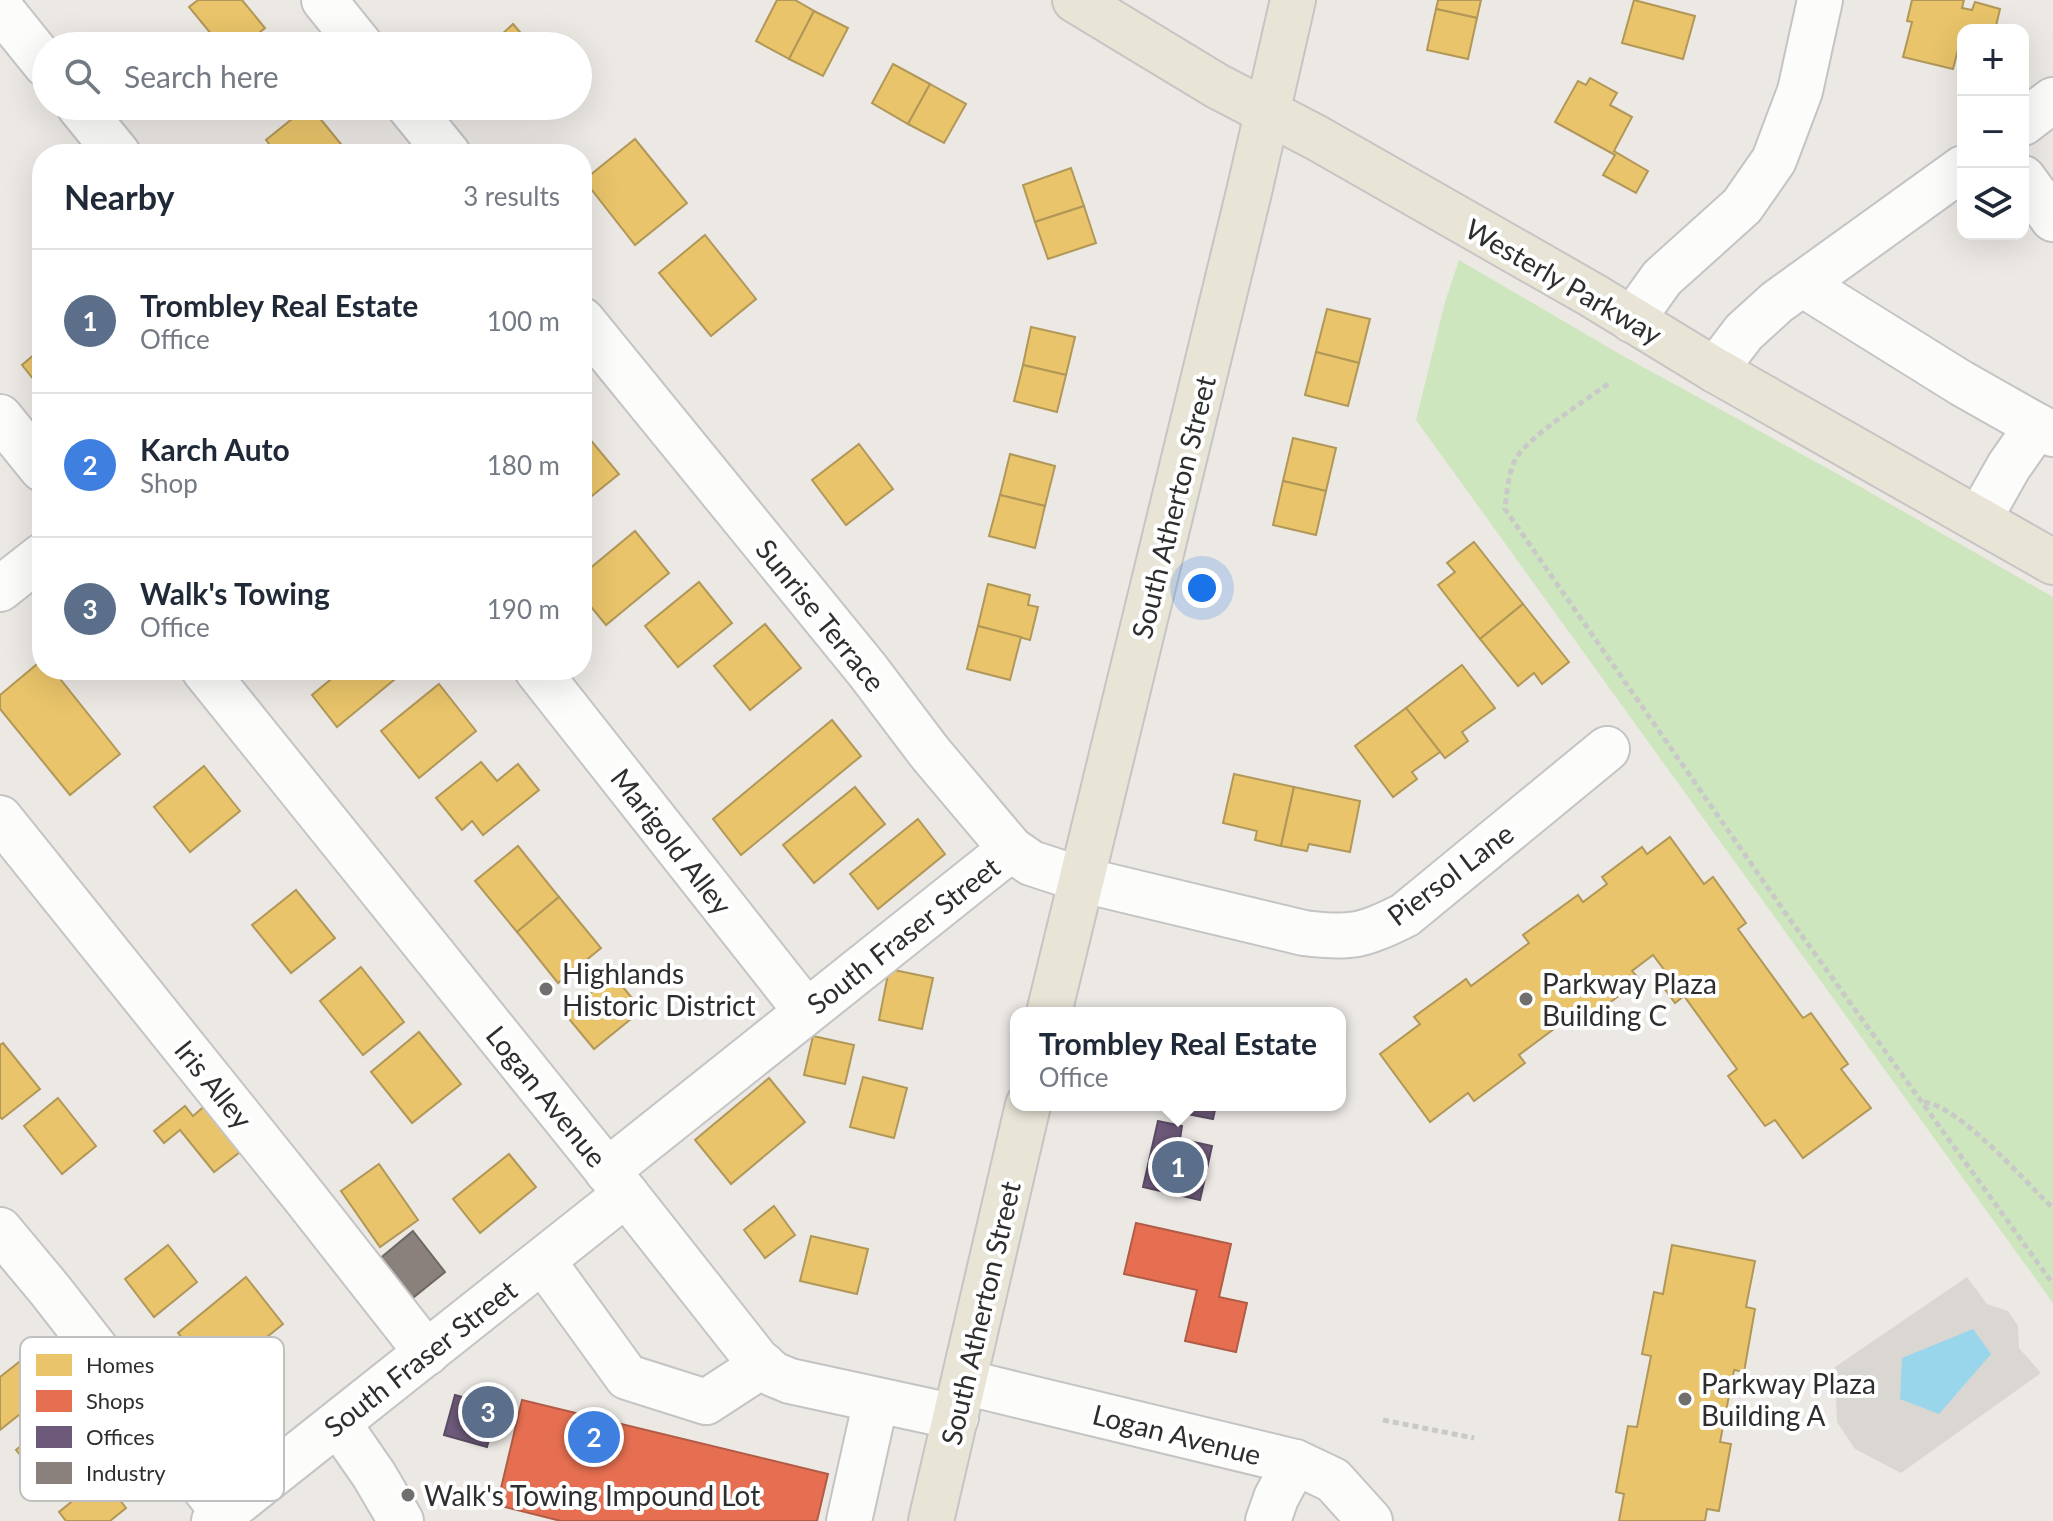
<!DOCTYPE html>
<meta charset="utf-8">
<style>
body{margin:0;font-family:Lato,sans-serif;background:#f6f6f7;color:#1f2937}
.controls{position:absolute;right:24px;top:24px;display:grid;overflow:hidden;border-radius:16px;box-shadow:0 8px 32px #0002}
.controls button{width:72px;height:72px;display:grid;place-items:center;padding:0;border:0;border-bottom:2px solid #e0e1e3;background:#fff;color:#1f2937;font:40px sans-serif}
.you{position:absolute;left:1202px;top:588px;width:28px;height:28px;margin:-20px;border:6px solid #fff;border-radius:50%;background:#1a73e8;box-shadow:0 0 0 12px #1a73e833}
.badge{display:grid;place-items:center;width:52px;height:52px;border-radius:50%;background:#706f6e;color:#fff;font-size:26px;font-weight:700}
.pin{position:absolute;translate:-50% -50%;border:4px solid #fff;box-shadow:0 2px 8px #0006}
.popup{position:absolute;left:1010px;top:1007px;width:336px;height:104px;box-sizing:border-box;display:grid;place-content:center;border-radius:16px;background:#fff;filter:drop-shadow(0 2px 6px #0005);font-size:26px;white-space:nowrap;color:#747a83}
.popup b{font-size:30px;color:#1f2937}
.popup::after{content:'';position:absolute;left:50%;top:100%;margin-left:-16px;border:16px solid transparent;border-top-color:#fff}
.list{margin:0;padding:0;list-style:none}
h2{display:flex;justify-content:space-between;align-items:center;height:104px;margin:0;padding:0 32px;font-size:34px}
h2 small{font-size:26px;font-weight:400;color:#747a83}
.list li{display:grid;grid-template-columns:52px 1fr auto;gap:24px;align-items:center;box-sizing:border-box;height:144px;padding:0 32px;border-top:2px solid #e0e1e3}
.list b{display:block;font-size:30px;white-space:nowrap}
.list p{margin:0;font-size:26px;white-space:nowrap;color:#747a83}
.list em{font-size:26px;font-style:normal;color:#747a83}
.icon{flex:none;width:44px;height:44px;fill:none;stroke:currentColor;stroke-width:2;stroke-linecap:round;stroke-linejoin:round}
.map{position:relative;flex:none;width:2053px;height:1521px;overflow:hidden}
.search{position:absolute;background:#fff;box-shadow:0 8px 32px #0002;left:32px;top:32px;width:560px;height:88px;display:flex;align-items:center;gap:20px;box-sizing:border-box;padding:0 28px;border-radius:44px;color:#747a83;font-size:30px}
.panel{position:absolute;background:#fff;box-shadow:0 8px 32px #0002;left:32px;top:144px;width:560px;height:536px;border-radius:32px}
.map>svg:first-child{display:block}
</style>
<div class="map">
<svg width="2053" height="1521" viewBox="0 0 2053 1521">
<rect width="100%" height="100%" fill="#ece8e4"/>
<!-- green -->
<path fill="#cee6be" d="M1459,260L1623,356L1836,473L2053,597V1303L1416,420L1445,302Z"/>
<!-- plaza -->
<path fill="#dad6d2" d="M1967,1277L1987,1304L2008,1311L2018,1326L2019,1348L2041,1373L1901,1473L1855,1449L1837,1422L1835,1367Z"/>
<!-- water -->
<path fill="#99d6ec" d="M1973,1329L1991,1354L1939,1414L1900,1399L1902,1358Z"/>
<!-- homes -->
<g fill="#e9c46a" stroke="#b19758" stroke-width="2">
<path d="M198,0H242L265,28L243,46H221L189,7Z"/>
<path d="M777,0H795L814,11L789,59L756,41Z"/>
<path d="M1438,0H1481L1477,18L1436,9Z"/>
<path d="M1634,0L1695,16L1683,59L1622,43Z"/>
<path d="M1912,0H1964L1962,8L1972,10L1975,2L2000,9L1995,30H1963L1953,69L1903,57L1912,22L1907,21Z"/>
<path d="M1436,9L1477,18L1468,59L1427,50Z"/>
<path d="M814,11L848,28L823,76L789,59Z"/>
<path d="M513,24L532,46H489Z"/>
<path d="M893,64L930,84L908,124L872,103Z"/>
<path d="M1590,78L1617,93L1610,105L1632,117L1614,151L1648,171L1636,193L1603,175L1615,155L1555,122L1578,81L1586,85Z"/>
<path d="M930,84L966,104L944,143L908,124Z"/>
<path d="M308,106H310L349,154H277L266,140Z"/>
<path d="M518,106H541L528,117Z"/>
<path d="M635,139L687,203L635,245L584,180Z"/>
<path d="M1071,168L1084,206L1035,222L1023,185Z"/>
<path d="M1084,206L1096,243L1048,259L1035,222Z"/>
<path d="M705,235L756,299L711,336L659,273Z"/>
<path d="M1327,309L1370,319L1359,363L1316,352Z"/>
<path d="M1031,327L1075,337L1066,375L1023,365Z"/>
<path d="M42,348V390L22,365Z"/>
<path d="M1316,352L1359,363L1348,406L1305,395Z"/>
<path d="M1023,365L1066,375L1057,412L1014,401Z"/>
<path d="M583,431L619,474L582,504V432Z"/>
<path d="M1293,438L1336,448L1326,491L1283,481Z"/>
<path d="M859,444L893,489L846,525L812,480Z"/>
<path d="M1010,454L1055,466L1045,506L1000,495Z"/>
<path d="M1283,481L1326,491L1316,535L1273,525Z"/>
<path d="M1000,495L1045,506L1035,548L989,536Z"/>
<path d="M635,531L669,573L606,625L582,596V575Z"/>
<path d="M1474,542L1523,604L1480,639L1438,585L1455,572L1447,563Z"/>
<path d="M699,582L732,623L678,667L645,626Z"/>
<path d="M988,584L1030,595L1028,605L1038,607L1030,640L978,626Z"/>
<path d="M1523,604L1569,662L1542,684L1534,673L1518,686L1480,639Z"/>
<path d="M765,624L801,668L750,710L714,666Z"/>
<path d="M978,626L1021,637L1010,680L967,669Z"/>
<path d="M42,660V670H53L120,754L70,795L0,709V695Z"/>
<path d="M1462,665L1495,708L1462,732L1468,741L1445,758L1406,708Z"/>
<path d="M342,670H406L337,727L312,695Z"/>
<path d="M439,684L476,731L419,778L381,731Z"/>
<path d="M1406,708L1440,752L1412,772L1417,779L1393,797L1355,746Z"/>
<path d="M832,720L861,756L741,855L713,819Z"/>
<path d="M481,762L497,781L518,764L539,790L483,835L472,821L462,830L436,798Z"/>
<path d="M204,766L240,811L190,852L154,807Z"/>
<path d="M1234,774L1294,787L1281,846L1255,840L1257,831L1223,823Z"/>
<path d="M855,787L885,824L814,883L783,845Z"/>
<path d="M1294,787L1360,801L1350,852L1309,844L1307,851L1281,846Z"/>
<path d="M918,819L945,854L878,909L850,874Z"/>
<path d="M1670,837L1704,884L1713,877L1746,923L1738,929L1803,1018L1811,1013L1848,1064L1841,1069L1871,1108L1803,1158L1775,1120L1765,1126L1728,1076L1737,1069L1684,996L1675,1003L1656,977L1665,971L1653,955L1632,971L1640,980L1585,1021L1578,1011L1519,1055L1525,1063L1474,1101L1468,1093L1430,1122L1380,1054L1420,1024L1414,1017L1466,979L1471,986L1529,943L1523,935L1578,895L1583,902L1607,884L1602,877L1642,847L1647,854Z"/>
<path d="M518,846L559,897L517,932L475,881Z"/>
<path d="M296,890L335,938L291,973L252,925Z"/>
<path d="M559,897L601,948L558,983L517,932Z"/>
<path d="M361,967L404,1022L363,1055L320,1001Z"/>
<path d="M889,969L933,978L922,1029L879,1020Z"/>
<path d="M613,975L642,1010L594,1049L565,1014Z"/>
<path d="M419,1032L461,1084L412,1123L371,1072Z"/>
<path d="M813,1036L854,1045L845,1084L804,1075Z"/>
<path d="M3,1043L40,1089L2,1119L0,1117V1045Z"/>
<path d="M863,1077L907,1088L894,1138L850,1127Z"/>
<path d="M769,1078L805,1122L731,1184L695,1140Z"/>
<path d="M58,1098L96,1146L62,1174L24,1126Z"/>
<path d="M208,1103L244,1149L214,1172L180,1130L164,1143L154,1131L185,1106L193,1116Z"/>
<path d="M509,1154L536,1187L480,1233L453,1199Z"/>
<path d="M379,1164L418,1220L380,1247L341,1191Z"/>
<path d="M774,1206L795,1235L765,1258L744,1230Z"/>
<path d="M811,1236L868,1249L857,1294L800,1281Z"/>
<path d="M168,1245L197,1282L154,1317L125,1279Z"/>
<path d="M1672,1245L1755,1261L1746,1307L1755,1309L1744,1372L1734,1370L1720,1442L1731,1444L1719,1511L1707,1509L1705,1521H1619L1624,1494L1616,1492L1628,1426L1637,1427L1651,1356L1642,1354L1654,1292L1663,1294Z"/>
<path d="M246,1277L283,1324L215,1379L178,1333Z"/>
<path d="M23,1359L49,1391L0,1430V1377Z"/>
<path d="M258,1384L275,1407L239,1436L221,1414Z"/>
<path d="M61,1414L96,1456L50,1492L16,1450Z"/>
<path d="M102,1477L126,1508L110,1521H66L59,1512Z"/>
</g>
<!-- shops -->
<g fill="#e76f51" stroke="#b05c46" stroke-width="2">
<path d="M1136,1223L1231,1244L1219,1297L1247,1303L1236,1352L1185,1341L1197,1290L1124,1274Z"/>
<path d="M522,1400L828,1474L817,1521H561L497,1505Z"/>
</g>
<!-- offices -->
<g fill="#6d597a" stroke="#5a4c63" stroke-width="2">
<path d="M1163,1105H1216L1213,1119L1162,1109Z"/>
<path d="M1158,1121L1182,1126L1180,1139L1212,1146L1200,1200L1143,1187Z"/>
<path d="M455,1395L497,1407L487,1447L444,1435Z"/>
</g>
<!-- industry -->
<path fill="#8a817c" stroke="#6e6865" stroke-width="2" d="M413,1231L445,1272L409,1301L377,1261Z"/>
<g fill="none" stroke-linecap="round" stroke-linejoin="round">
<defs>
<g id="minor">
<path d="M324,0L361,46"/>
<path d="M0,8L46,65"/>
<path d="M79,106L118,154"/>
<path d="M409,106L448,154"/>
<path d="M2023,123L2053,100"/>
<path d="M2023,178L2053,219"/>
<path d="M1802,284L1963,168"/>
<path d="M582,320L868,671L930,753L1011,849L1031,863L1083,880L1304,933C1350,939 1364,936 1405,915L1607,749"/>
<path d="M1632,320L1662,278L1742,206L1774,160L1800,91L1820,0"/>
<path d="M1715,370L1744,332L1777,302L1802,284L1961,383L2037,426"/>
<path d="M0,417L42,469"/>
<path d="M1979,519L2009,466L2037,426L2053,434"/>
<path d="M0,589L42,556"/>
<path d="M204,670L626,1194L757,1360L773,1374L790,1381L956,1417"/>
<path d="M537,670L806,1011"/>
<path d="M0,818L306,1199L427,1353"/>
<path d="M607,1171L1011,849"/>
<path d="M0,1230L50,1290L224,1513"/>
<path d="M543,1261L627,1377L706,1402L763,1365"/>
<path d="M964,1382L1295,1462L1333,1480L1370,1521"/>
<path d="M338,1423L374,1475L401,1521"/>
<path d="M214,1521L626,1194"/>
<path d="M849,1521L876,1400"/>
<path d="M1268,1521L1276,1498L1295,1462"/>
</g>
<g id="major">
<path d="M1075,0L1217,86L1317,138L1592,295L1715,370L2053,562"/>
<path d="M1049,1013L1249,192L1293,0"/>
<path d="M931,1521L1028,1105"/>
</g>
</defs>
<!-- minor casing -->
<use href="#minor" stroke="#c5c4c5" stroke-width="48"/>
<!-- major casing -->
<use href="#major" stroke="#c6c5c4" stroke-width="48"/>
<!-- path -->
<g stroke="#c9c9c8" stroke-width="5" stroke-dasharray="6 4" stroke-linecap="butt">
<path d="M1608,384C1586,400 1526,438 1515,460C1508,475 1507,493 1505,509L1784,911L2053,1284"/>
<path d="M1924,1102C1961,1107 2024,1181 2053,1208"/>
<path d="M1383,1420L1474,1438"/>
</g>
<!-- minor -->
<use href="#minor" stroke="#fcfcfb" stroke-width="44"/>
<!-- major -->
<use href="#major" stroke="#e8e4d6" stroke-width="44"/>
</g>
<!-- markers -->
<g fill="#706f6e" stroke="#fff" stroke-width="3">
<circle cx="546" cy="989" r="8"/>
<circle cx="1526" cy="999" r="8"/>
<circle cx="1685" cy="1399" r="8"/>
<circle cx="408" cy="1495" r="8"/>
</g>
<g text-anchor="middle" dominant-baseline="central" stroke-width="8" stroke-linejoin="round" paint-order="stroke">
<!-- street labels -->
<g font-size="28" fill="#2e2e2e" stroke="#fff">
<text transform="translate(1564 281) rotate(30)">Westerly Parkway</text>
<text transform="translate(1173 507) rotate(-76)">South Atherton Street</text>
<text transform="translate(821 615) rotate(51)">Sunrise Terrace</text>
<text transform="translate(672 841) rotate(52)">Marigold Alley</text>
<text transform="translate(1450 874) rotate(-37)">Piersol Lane</text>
<text transform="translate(903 935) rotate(-38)">South Fraser Street</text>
<text transform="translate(214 1084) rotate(51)">Iris Alley</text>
<text transform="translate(547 1096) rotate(51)">Logan Avenue</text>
<text transform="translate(980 1313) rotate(-77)">South Atherton Street</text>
<text transform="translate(420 1358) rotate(-38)">South Fraser Street</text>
<text transform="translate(1177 1434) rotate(14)">Logan Avenue</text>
</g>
<!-- poi labels -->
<g font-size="28" fill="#2e2e2e" stroke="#fff" text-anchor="start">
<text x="562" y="973">Highlands<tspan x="562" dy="32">Historic District</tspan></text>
<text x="1542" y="983">Parkway Plaza<tspan x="1542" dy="32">Building C</tspan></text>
<text x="1701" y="1383">Parkway Plaza<tspan x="1701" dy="32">Building A</tspan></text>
<text x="424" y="1495">Walk's Towing Impound Lot</text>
</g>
</g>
<!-- legend -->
<rect x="20" y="1337" width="264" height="164" rx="12" fill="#fff" stroke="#c0c0c0" stroke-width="2"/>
<rect x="36" y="1354" width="36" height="22" fill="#e9c46a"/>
<rect x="36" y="1390" width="36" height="22" fill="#e76f51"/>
<rect x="36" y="1426" width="36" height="22" fill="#6d597a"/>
<rect x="36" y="1462" width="36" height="22" fill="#8a817c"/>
<g font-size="22" fill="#2e2e2e">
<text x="86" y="1373">Homes</text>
<text x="86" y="1409">Shops</text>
<text x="86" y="1445">Offices</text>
<text x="86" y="1481">Industry</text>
</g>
</svg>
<div class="controls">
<button>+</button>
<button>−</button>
<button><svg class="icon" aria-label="layers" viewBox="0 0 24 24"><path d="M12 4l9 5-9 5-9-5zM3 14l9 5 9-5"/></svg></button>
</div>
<div class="you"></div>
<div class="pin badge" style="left:1178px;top:1167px;background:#5c6f8a">1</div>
<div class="popup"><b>Trombley Real Estate</b>Office</div>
<div class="pin badge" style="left:594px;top:1437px;background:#3f7fe0">2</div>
<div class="pin badge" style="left:488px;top:1412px;background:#5c6f8a">3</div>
<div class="search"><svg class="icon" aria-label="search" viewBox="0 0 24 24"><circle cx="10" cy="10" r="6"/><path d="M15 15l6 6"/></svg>Search here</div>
<section class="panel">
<h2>Nearby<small>3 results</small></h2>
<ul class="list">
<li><span class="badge" style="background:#5c6f8a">1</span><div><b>Trombley Real Estate</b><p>Office</p></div><em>100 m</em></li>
<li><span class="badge" style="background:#3f7fe0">2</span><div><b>Karch Auto</b><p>Shop</p></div><em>180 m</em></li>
<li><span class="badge" style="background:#5c6f8a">3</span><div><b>Walk's Towing</b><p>Office</p></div><em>190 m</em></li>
</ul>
</section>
</div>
